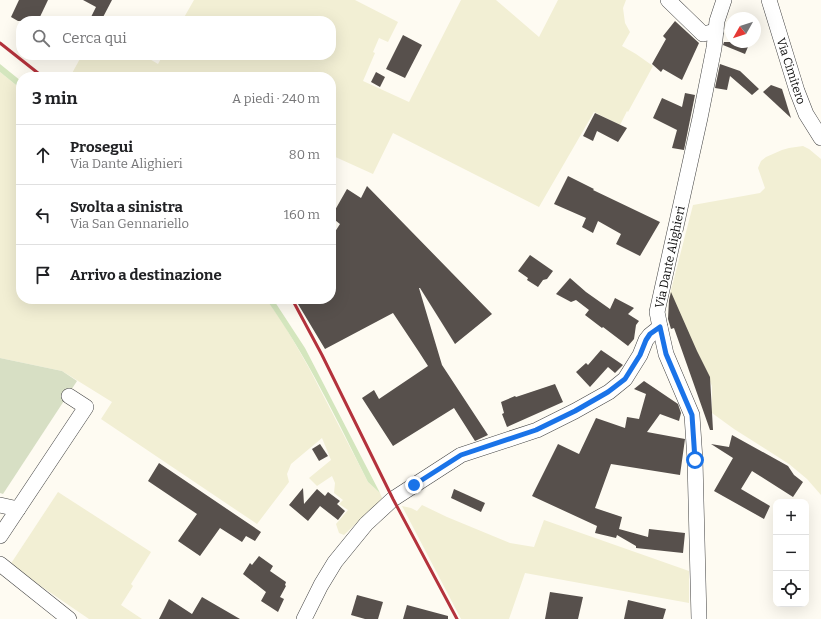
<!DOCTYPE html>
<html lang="it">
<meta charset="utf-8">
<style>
body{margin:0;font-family:Bitter,serif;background:#f2f2f2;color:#202124}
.controls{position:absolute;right:12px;bottom:12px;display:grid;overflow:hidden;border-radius:8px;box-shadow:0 4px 16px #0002}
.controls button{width:36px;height:36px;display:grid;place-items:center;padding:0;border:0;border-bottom:1px solid #e0e0e0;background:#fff;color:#202124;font:20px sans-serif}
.compass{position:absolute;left:725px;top:12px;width:36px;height:36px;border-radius:50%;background:#fff;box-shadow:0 4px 16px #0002;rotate:231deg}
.stop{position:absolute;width:12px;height:12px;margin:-9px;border:3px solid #1a73e8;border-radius:50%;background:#fff}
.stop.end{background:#1a73e8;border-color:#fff;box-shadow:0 1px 4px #0008}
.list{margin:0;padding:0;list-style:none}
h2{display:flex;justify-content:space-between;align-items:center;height:52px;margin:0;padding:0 16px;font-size:17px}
h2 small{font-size:13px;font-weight:400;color:#757577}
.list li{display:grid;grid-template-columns:26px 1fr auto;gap:12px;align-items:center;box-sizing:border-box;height:60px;padding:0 16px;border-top:1px solid #e0e0e0}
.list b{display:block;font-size:15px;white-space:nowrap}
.list p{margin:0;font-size:13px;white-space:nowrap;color:#757577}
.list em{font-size:13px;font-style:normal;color:#757577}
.icon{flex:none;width:22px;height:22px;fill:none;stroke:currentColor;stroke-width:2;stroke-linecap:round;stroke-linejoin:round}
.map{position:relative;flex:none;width:821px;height:619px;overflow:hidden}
.search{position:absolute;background:#fff;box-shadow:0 4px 16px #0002;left:16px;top:16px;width:320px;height:44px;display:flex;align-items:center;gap:10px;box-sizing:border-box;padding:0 14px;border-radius:16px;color:#757577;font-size:15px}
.panel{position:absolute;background:#fff;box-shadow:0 4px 16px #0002;left:16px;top:72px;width:320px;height:232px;border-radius:16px}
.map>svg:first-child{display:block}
</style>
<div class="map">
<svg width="821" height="619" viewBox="0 0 821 619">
<rect width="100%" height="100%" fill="#fefbf2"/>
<!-- farmland -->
<g fill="#f2efd4">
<path d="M194,0H355L398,22L388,42L379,38L373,52L375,53L363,81L409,102L461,0H496L539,37L558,0H626L623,8L625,23L630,32L622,46L636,54L653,66L628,112L627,111L620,125L594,112L539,207L393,133L373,174L331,155V77H168L162,74L160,77H70L82,55H143L158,64L163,55H331V21H182Z"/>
<path d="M0,72L21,89V299H266L282,321L309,368L368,482L380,493L383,500L373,507L344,535L339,533L336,524L348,510L339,504L343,500L334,493L335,483L332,476L317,486L309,478L331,460L322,438L291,464L287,474L289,482L257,524L101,419L112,402L62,371L0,358Z"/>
<path d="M803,146L809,149L821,159V495L807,479L789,464L734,429L712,413V386L670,294L693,205L760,193L765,188L758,168L761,161L766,157L782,150L789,148Z"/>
<path d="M58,492L151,552L131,584L133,586L121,605L142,619H89L10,565Z"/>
<path d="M422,505L447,517L510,543L534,547L544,520L689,571V603L525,573L509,619H461L402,506L411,508L417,511Z"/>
</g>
<!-- green -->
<g fill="#d4e6be">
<path d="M0,64L21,81V89L0,72Z"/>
<path d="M266,299H273L305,348L380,493L368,482C337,420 307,356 266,299Z"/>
</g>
<!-- cemetery -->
<path fill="#d7dfc4" d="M0,358L62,371L77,381L3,494L0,493Z"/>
<!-- building -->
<g fill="#57504c">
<path d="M19,0H48L38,21H18L11,17Z"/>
<path d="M83,0H112L101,21H89L96,7Z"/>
<path d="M675,21L699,43L682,80L663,69L661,72L652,64L666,39L663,36Z"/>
<path d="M403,35L422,45L405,78L386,69Z"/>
<path d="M724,42H750L745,54L723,45Z"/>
<path d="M720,64L740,71L759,89L752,95L730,76L727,90L715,88Z"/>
<path d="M376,72L385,77L380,87L371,82Z"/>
<path d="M771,85L782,89L791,118L763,92Z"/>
<path d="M685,93L695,95L684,150L672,148L677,130L653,118L662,98L682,107Z"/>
<path d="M595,113L627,128L618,142L597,131L593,141L583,136Z"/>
<path d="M568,176L594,189L593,190L660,222L640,256L616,244L621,234L598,221L593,233L582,227L586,218L554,204Z"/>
<path d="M367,186L492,314L455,344L420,288H419L442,365L488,435L475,441L454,408L393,446L362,398L374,390L379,399L428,366L419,352L393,313L325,349L295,299H331V238L340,224L331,217L347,189L361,198Z"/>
<path d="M530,255L553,271L547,279L543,280L538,287L527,280L528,278L518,271Z"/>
<path d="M570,278L586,292L610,309L615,298L634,308L628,314L639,321L636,325L634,339L628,346L603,327L602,328L585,315L589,310L576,300L571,302L556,294Z"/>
<path d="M671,292L697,351L710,377L713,430H710L674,328L671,329L668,319L669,300Z"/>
<path d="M601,350L623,365L615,373L608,367L590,387L576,372L586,363L588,365Z"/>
<path d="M644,381L678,404L681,413L679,421L660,414L647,432L685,439L680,475L611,464L595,508L622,517L619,529L648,537L649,529L685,533L683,553L636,548V546L617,535L616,538L595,533L597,526L532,496L558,444L579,454L596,418L625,428L627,417L639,419L646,394L634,389Z"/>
<path d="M555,384L563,402L507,427L502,414L504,413L501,402L515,396L516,397Z"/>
<path d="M732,435L788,466L794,475L803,482L793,497L752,471L741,489L770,506L764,519L714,491L733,458L711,444L729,447Z"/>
<path d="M320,444L328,456L319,461L312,449Z"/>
<path d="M159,463L261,532L255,541L246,536L242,542L220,528L200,556L178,541L197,514L148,481Z"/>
<path d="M303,488L304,504L317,489L325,496L328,492L340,501L337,504L345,511L338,520L320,506L308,521L289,505Z"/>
<path d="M454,489L485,503L481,512L451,498Z"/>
<path d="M259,556L273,566L270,571L286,582L285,585L286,586L280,597L284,599L278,612L261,601L266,592L243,574L250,563L252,565Z"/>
<path d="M550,592L583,597L578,619H545Z"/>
<path d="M357,595L383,602L378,619H365L351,615Z"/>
<path d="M202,597L240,619H159L169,599L192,614Z"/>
<path d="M628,600L666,609L663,619H624Z"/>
<path d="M407,605L448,616V619H403Z"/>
</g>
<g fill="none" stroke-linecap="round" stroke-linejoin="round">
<defs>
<g id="minor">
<path d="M668,0L703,34L716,31"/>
<path d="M769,0L797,91L806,114L821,138"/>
<path d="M0,505L18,509"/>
<path d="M0,536L86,407L69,396"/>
<path d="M0,564L69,619"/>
<path d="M304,619L321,585L335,562L366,524L393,499L461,455L537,430L575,411L609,392L625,379L640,355L646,340L650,335L660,327"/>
<path d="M699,619L695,460L692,415L666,354L660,327L657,312L700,118L714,48L717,21L724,0"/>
</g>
</defs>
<!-- minor casing -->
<use href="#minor" stroke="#424242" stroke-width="16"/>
<!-- minor -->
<use href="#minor" stroke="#fff" stroke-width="15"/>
<!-- rail -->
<g stroke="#b4323c" stroke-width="3">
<path d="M0,43L43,77"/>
<path d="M292,299L322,355L393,499L457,619"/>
</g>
</g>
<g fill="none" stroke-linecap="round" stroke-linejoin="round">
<!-- route -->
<path stroke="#1a73e8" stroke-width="5" d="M414,485L461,455L536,430L575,411L608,392L625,379L640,355L646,340L650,334L660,327L666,354L692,415L695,460"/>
</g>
<g text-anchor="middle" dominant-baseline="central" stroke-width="4" stroke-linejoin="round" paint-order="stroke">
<!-- street labels -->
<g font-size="12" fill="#0f0f0f" stroke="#fff">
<text transform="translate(791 71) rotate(72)">Via Cimitero</text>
<text transform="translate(670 257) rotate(-78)">Via Dante Alighieri</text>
</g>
</g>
</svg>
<div class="controls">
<button>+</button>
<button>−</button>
<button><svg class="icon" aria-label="locate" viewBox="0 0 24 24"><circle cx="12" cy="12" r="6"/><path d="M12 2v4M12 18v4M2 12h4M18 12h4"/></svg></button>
</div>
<svg class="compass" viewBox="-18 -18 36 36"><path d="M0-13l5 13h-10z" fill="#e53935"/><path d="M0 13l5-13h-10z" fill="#757577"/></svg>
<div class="stop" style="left:695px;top:460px"></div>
<div class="stop end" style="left:414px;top:485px"></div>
<div class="search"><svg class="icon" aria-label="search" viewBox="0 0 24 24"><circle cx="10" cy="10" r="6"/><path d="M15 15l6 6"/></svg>Cerca qui</div>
<section class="panel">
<h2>3 min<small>A piedi · 240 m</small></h2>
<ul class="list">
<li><svg class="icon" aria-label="ahead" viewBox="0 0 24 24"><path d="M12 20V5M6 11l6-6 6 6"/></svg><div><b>Prosegui</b><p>Via Dante Alighieri</p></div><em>80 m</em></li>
<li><svg class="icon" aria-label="left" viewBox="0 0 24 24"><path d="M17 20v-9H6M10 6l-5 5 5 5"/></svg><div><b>Svolta a sinistra</b><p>Via San Gennariello</p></div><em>160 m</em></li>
<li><svg class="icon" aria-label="arrive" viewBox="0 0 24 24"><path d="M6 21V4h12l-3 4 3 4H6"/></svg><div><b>Arrivo a destinazione</b></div></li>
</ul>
</section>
</div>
